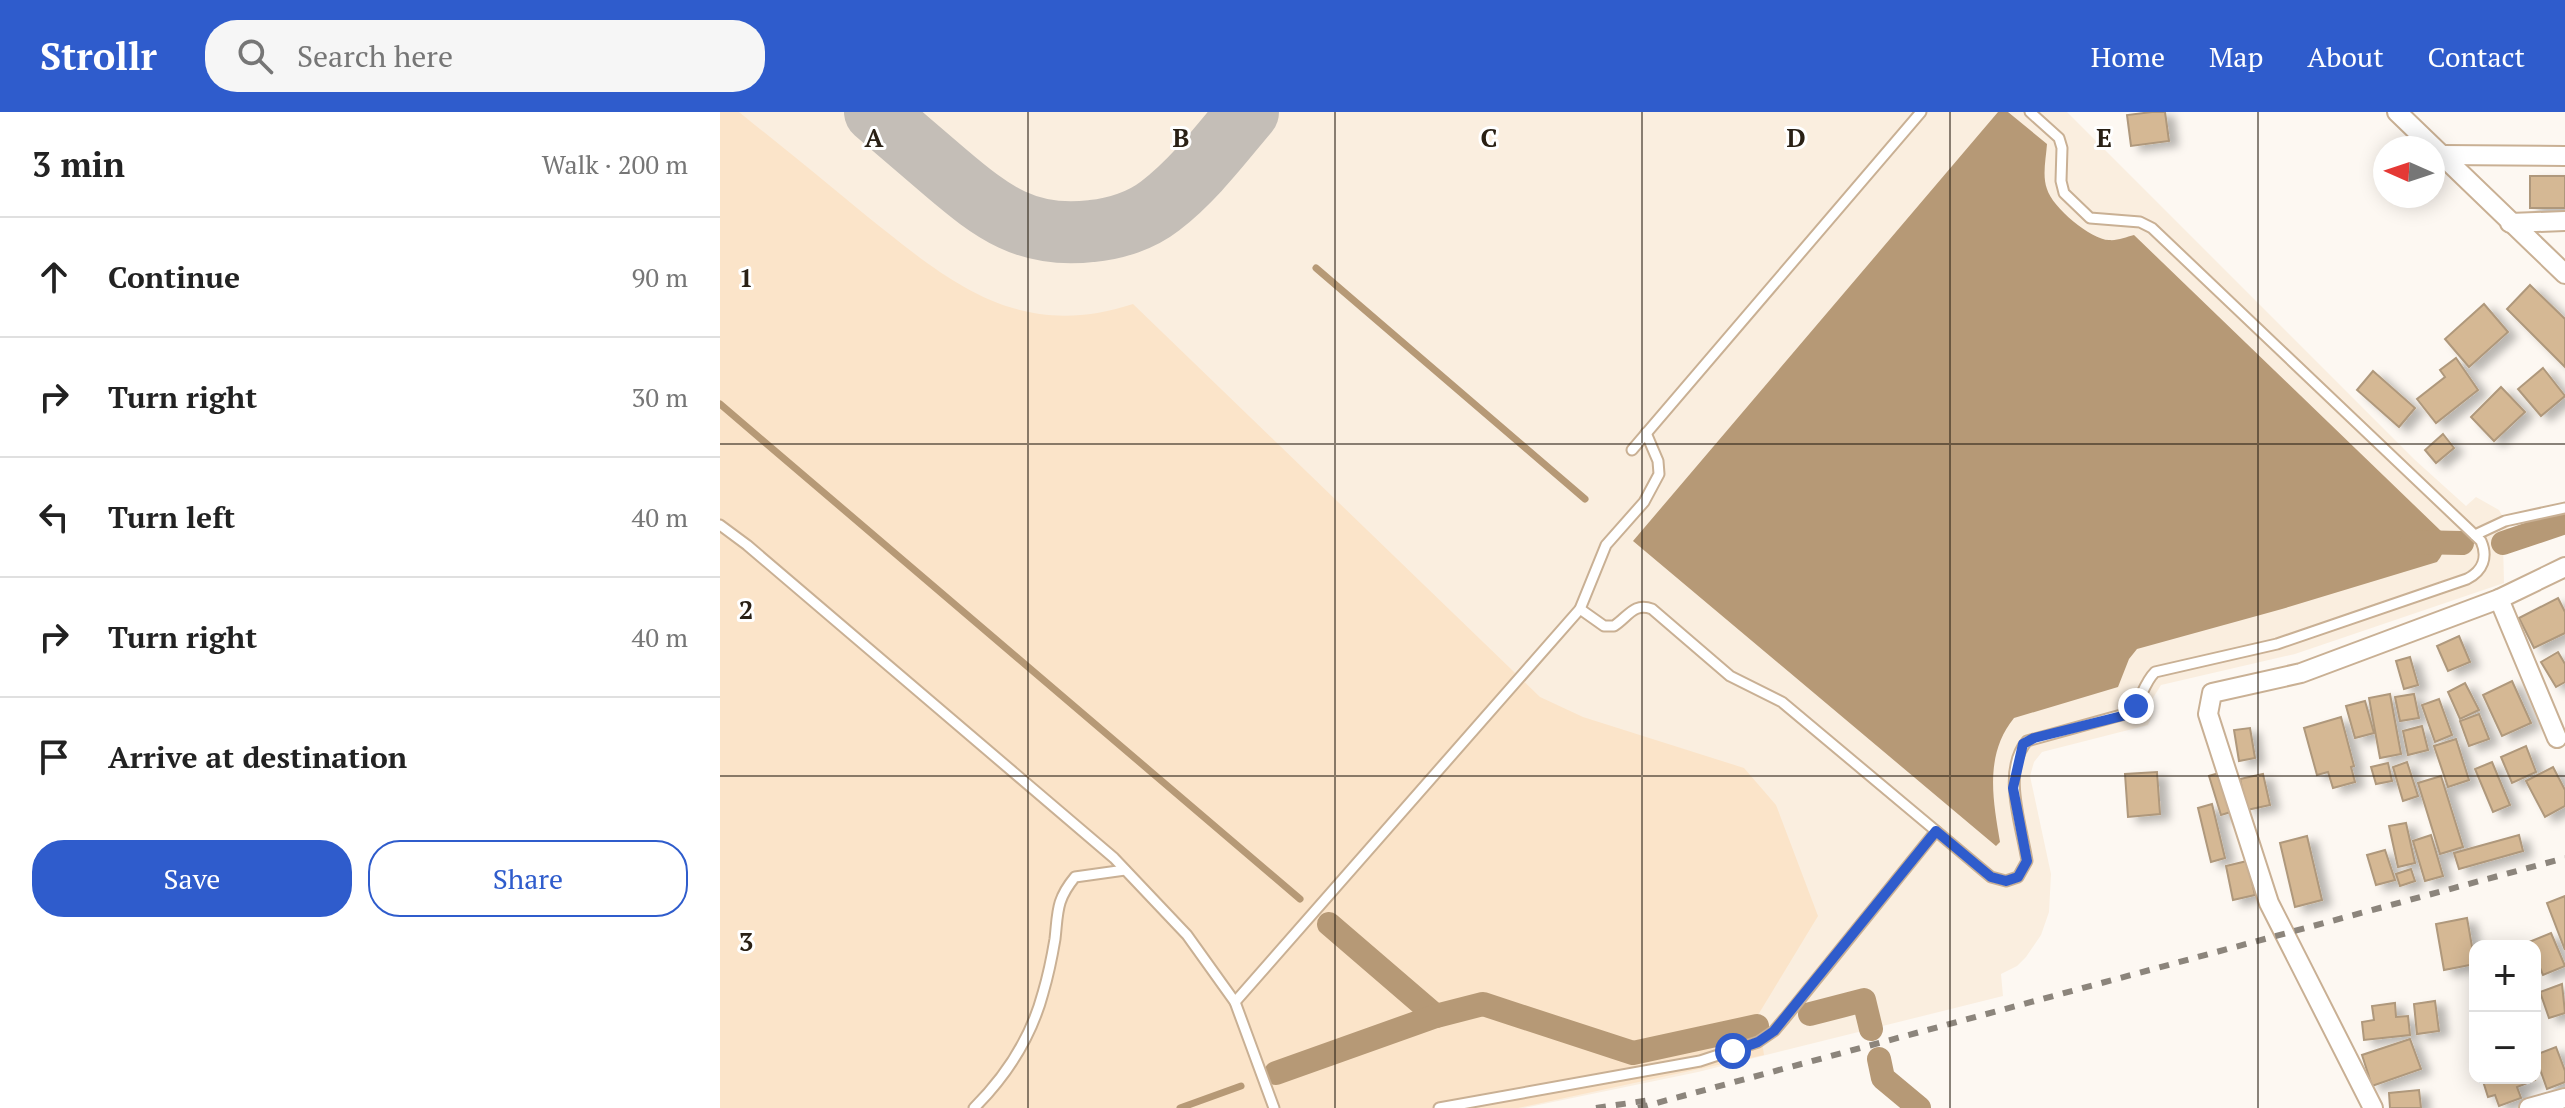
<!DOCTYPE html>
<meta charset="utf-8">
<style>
body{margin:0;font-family:"PT Serif",serif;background:#f6f6f6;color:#222}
.controls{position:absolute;right:24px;bottom:24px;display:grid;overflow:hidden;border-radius:16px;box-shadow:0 4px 20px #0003}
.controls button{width:72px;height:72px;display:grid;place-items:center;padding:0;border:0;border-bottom:2px solid #e0e0e0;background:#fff;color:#222;font:40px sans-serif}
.compass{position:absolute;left:1653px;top:24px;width:72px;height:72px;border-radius:50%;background:#fff;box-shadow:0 4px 20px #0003;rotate:273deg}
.stop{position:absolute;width:24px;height:24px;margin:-18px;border:6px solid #2f5ccc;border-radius:50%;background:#fff}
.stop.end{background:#2f5ccc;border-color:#fff;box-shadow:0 2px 8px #0008}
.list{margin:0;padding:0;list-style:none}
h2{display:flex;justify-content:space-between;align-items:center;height:104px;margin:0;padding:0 32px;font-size:34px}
h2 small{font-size:26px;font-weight:400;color:#767676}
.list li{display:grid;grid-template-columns:52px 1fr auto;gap:24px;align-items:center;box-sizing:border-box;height:120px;padding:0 32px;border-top:2px solid #e0e0e0}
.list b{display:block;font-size:30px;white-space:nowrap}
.list em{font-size:26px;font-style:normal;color:#767676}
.actions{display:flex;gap:16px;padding:24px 32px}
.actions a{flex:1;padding:18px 0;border:2px solid #2f5ccc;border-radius:32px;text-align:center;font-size:28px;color:#2f5ccc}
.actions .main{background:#2f5ccc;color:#fff}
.icon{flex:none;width:44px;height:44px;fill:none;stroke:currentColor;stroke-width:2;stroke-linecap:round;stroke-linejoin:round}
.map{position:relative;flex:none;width:1845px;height:996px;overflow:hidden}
header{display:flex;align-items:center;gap:48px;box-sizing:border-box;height:112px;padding:0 40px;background:#2f5ccc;color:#fff}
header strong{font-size:38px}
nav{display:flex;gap:44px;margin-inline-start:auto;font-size:28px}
.search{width:560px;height:72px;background:#f6f6f6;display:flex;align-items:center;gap:20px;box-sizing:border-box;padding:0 28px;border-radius:32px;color:#767676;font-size:30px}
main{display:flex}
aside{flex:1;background:#fff}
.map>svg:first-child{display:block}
</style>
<header>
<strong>Strollr</strong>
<div class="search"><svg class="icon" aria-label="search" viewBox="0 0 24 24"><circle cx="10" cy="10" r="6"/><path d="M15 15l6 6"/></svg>Search here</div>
<nav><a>Home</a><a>Map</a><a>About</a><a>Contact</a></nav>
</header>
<main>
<aside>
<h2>3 min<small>Walk · 200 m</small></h2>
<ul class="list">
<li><svg class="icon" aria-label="ahead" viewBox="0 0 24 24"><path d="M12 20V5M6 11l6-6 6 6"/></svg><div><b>Continue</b></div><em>90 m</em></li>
<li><svg class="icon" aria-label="right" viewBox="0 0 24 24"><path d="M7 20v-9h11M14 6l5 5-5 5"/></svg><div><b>Turn right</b></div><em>30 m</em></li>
<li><svg class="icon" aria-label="left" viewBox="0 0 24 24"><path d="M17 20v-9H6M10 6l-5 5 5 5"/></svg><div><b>Turn left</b></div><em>40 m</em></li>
<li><svg class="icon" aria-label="right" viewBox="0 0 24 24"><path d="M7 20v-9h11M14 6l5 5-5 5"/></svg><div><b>Turn right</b></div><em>40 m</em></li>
<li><svg class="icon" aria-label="arrive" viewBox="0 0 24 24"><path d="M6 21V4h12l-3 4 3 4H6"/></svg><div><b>Arrive at destination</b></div></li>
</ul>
<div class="actions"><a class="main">Save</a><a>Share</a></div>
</aside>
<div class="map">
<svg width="1845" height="996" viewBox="0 0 1845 996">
<defs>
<filter id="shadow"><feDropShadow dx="9" dy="5" stdDeviation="4" flood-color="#0004"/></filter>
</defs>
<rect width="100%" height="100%" fill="#fdf8f2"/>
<!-- built -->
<path fill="#faeedf" d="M0,0H1347L1695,348L1746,394L1756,385L1779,398L1791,420L1783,431L1784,471L1575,542L1441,573L1433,586V602L1428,613L1322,640L1314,650L1310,664L1331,762L1329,800L1321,823L1306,845L1297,854L1281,862L1283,884L978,960L804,996H0Z"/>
<!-- green -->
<path fill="#fbe4c9" d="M0,0H19C61,34 102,67 143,101C228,169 297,230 413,192L820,585L863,605L1024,656L1056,693L1098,804L1038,903L1044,943L798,996H0Z"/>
<!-- water -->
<path fill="#b69976" d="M1278,0H1288L1327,32C1326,46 1322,64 1327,77C1332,95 1371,128 1389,128C1397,129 1406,125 1414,123L1721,419C1726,432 1725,440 1717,450L1562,497L1417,537L1409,547L1398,575L1294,606C1264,643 1273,688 1280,730L1276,734L913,429Z"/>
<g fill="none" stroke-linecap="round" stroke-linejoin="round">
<!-- stream -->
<g stroke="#b69976" stroke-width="7">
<path d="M596,156L865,387"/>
<path d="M0,292L580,787"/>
<path d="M460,996L521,974"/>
</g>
<!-- canal -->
<g stroke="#b69976" stroke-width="24">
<path d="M1692,430L1742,431"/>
<path d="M1783,431L1845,410"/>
<path d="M609,812L716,904"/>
<path d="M1090,902L1144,888L1151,917"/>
<path d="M1159,947L1163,966L1199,996"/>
<path d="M556,961L716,904L763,892L913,941L1037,914"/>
</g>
<!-- taxiway -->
<path stroke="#c4beb7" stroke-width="62" d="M155,0C178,20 202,40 225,60C272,100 307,127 372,119C396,117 422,108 440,94C474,68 501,32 528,0"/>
</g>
<!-- building -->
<g fill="#d5b894" stroke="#af987b" stroke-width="2" filter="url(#shadow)">
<path d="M1432,0H1445L1449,29L1411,34L1407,3Z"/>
<rect x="1810" y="64" width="35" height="32"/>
<path d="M1810,173L1845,207V255L1787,197Z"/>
<path d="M1764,192L1788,220L1749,255L1725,227Z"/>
<path d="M1736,246L1758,278L1716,311L1697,287L1725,265L1720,258Z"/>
<path d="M1823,256L1845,284L1821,304L1798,277Z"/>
<path d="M1653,259L1695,296L1679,315L1637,278Z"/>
<path d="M1781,275L1805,300L1774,329L1751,305Z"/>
<path d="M1723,322L1734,336L1716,351L1705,338Z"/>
<path d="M1838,486L1845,500V521L1814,536L1799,506Z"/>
<path d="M1739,524L1750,550L1728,559L1717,534Z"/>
<path d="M1838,540L1845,552V570L1836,575L1821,550Z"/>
<path d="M1690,545L1698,573L1684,577L1676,549Z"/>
<path d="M1792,569L1811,611L1782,624L1763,583Z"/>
<path d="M1745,571L1759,598L1740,607L1728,580Z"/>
<path d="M1670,582L1681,642L1660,646L1649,586Z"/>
<path d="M1694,582L1699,606L1680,609L1675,585Z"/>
<path d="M1719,587L1732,623L1715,630L1702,593Z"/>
<path d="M1645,589L1654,621L1635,626L1626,594Z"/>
<path d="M1759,602L1769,627L1749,634L1740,609Z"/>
<path d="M1621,605L1634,654L1631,655L1635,670L1613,676L1608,660L1597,663L1584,616Z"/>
<path d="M1702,614L1708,638L1688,643L1683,619Z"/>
<path d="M1530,616L1535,646L1519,649L1514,618Z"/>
<path d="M1736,627L1749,668L1728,675L1714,634Z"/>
<path d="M1806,634L1816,660L1792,671L1781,645Z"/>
<path d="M1687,650L1698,684L1683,689L1673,655Z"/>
<path d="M1772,650L1790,693L1773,700L1755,657Z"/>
<path d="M1668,651L1672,669L1656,672L1651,655Z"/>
<path d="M1833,655L1845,678V694L1825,705L1806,669Z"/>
<path d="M1437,660L1440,702L1408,705L1405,662Z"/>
<path d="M1502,660L1514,699L1501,703L1489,664Z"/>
<path d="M1543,662L1550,693L1527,698L1520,667Z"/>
<path d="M1721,664L1743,735L1720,742L1698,671Z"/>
<path d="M1492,692L1505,746L1491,750L1478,696Z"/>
<path d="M1686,711L1695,751L1678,755L1669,714Z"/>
<path d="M1711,723L1723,764L1705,769L1693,729Z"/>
<path d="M1799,723L1803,739L1739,757L1734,741Z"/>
<path d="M1587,724L1602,788L1575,795L1560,731Z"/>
<path d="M1665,738L1675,768L1656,773L1647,743Z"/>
<path d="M1527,749L1535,783L1513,788L1506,754Z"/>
<path d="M1691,757L1695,769L1680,774L1676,762Z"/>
<path d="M1845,784V838L1827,791Z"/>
<path d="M1747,806L1755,852L1724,858L1716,812Z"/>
<path d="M1831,821L1845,854L1823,863L1815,844V834H1811L1809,830Z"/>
<path d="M1842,872L1845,901L1829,906L1820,880Z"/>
<path d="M1715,889L1719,919L1697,922L1694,892Z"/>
<path d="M1675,891L1676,905L1688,904L1690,923L1644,928L1642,910L1654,908L1652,894Z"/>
<path d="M1690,927L1701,957L1652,974L1642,943Z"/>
<path d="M1836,935L1845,959V970L1827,977L1815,943Z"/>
<path d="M1762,966H1814L1815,968L1797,975L1801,986L1779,994L1775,983L1768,985Z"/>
<path d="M1699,978L1701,996H1670L1669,981Z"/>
</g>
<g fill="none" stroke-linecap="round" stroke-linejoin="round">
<defs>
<g id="service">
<path d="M912,338L1201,0"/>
<path d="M0,413L27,433L394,746L467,823L515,890L554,996"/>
<path d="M1755,423L1785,409L1845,396"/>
<path d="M860,497L884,514H894C908,505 914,490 932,497L1010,564L1062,590L1271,765L1286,769L1298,765L1307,749C1302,714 1281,660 1307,629L1412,600C1422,587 1423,572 1435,560L1557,532L1747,467C1763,459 1768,445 1761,429L1432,116L1420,110L1370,106L1344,81L1341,69L1342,36L1339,26L1310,0"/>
<path d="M515,890L860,497L886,433L924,390L939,362L938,349L926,321"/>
<path d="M254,996C287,963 311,926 323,881C328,864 332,845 335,827C338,800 336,788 355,765L405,758"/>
<path d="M719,996L980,949L1038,930L1054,919L1065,906L1216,719"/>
</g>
<g id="minor">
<path d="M1677,0L1845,162"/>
<path d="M1723,43L1845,44"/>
<path d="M1790,111L1845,109"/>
<path d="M1779,487L1837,626"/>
<path d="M1653,996L1549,791L1488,602L1492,581L1581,561L1779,487L1845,455"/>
<path d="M1809,996L1845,986"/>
</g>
</defs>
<!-- service casing -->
<use href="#service" stroke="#c9b094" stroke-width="13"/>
<!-- minor casing -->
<use href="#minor" stroke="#c9b094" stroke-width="22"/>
<!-- service -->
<use href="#service" stroke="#fff" stroke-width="9"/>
<!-- minor -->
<use href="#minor" stroke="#fff" stroke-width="18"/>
<!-- rail -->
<g stroke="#8c857c" stroke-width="6" stroke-dasharray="10 10" stroke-linecap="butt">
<path d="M876,996L930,988"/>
<path d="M918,996L1845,746"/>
</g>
</g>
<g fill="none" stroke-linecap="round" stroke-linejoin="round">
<!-- route -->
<path stroke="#2f5ccc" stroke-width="10" d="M1013,939L1038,930L1054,919L1216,719L1271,765L1286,769L1298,765L1307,749L1293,676L1303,632L1314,626L1406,603L1416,594"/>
</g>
<!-- grid -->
<path fill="none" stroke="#292015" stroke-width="2" stroke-opacity="0.55" d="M308,0V996M615,0V996M922,0V996M1230,0V996M1538,0V996M0,332H1845M0,664H1845"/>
<g font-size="26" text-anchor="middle" font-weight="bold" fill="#292015" stroke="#fff" stroke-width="6" stroke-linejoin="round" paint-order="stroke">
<text x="154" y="35">A</text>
<text x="461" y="35">B</text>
<text x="769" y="35">C</text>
<text x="1076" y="35">D</text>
<text x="1384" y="35">E</text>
<text x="26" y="175">1</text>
<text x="26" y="507">2</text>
<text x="26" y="839">3</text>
</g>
</svg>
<div class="controls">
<button>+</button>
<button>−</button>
</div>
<svg class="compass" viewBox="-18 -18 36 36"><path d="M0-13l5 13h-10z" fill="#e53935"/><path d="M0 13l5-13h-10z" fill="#767676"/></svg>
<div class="stop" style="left:1013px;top:939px"></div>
<div class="stop end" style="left:1416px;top:594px"></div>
</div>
</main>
